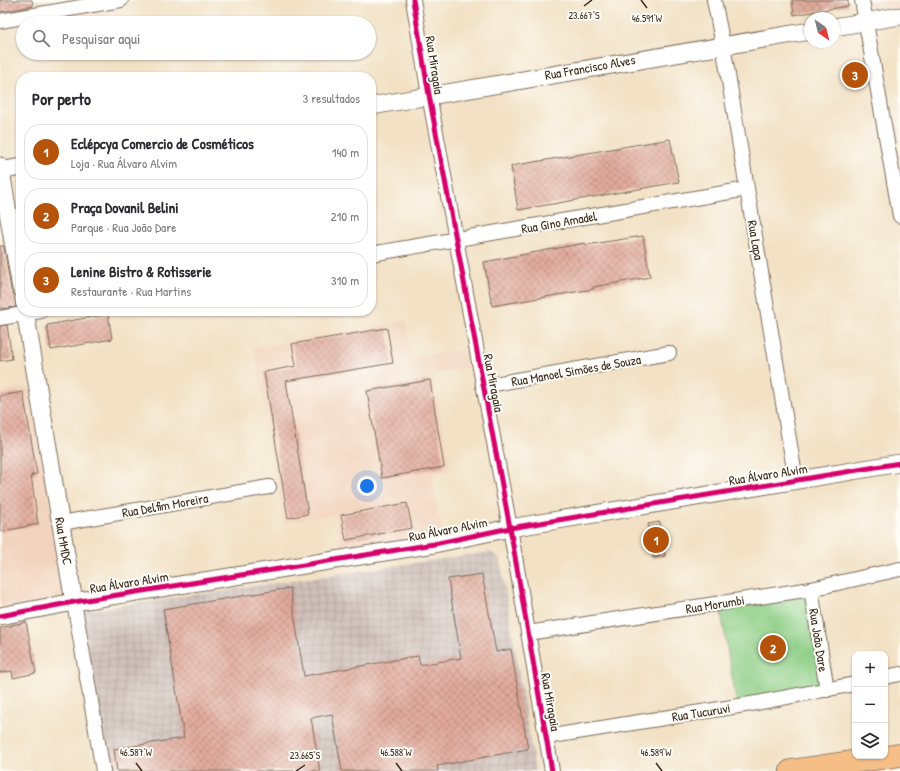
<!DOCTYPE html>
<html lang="pt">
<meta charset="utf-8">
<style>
body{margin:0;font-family:"Patrick Hand",sans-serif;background:#f7f7f7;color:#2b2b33}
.controls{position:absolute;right:12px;bottom:12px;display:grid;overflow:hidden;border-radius:8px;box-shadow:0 1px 3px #0004}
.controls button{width:36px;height:36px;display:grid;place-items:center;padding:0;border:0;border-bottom:1px solid #e1e1e2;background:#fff;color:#2b2b33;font:20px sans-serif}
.compass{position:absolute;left:804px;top:12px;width:36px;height:36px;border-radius:50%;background:#fff;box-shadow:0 1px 3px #0004;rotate:145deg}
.you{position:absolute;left:367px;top:486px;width:14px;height:14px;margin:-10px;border:3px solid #fff;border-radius:50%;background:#1a73e8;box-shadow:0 0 0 6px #1a73e833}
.badge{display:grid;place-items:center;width:26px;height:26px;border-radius:50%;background:#b45309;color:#fff;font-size:13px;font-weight:700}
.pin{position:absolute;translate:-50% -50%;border:2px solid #fff;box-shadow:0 1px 4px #0006}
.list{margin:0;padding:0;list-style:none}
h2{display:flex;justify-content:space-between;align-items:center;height:52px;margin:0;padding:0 16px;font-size:17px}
h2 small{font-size:13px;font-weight:400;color:#7c7c81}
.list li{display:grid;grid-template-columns:26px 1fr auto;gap:12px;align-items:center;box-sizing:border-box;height:56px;margin:0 8px 8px;padding:0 8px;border:1px solid #e1e1e2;border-radius:16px}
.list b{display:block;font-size:15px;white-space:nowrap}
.list p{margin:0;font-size:13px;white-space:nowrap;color:#7c7c81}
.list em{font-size:13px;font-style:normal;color:#7c7c81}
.icon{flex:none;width:22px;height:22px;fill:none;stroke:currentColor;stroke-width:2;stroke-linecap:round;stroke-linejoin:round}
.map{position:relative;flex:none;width:900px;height:771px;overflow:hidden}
.search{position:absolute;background:#fff;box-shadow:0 1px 3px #0004;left:16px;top:16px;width:360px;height:44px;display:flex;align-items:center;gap:10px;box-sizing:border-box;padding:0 14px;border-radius:22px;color:#7c7c81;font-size:15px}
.panel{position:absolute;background:#fff;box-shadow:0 1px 3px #0004;left:16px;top:72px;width:360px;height:244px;border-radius:16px}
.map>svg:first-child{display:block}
</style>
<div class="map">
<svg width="900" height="771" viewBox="0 0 900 771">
<defs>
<pattern id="industrial-grid" width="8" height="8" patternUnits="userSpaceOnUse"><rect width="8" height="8" fill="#cfc0ba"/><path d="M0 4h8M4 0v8" fill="none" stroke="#b3a59f"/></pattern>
<pattern id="building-cross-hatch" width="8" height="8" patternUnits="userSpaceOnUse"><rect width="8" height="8" fill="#e2aa9c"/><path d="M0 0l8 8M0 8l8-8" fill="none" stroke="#b88b7f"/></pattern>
</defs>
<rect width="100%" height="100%" fill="#fdfcf7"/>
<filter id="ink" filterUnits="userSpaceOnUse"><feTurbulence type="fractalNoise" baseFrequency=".025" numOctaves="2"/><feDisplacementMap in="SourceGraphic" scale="8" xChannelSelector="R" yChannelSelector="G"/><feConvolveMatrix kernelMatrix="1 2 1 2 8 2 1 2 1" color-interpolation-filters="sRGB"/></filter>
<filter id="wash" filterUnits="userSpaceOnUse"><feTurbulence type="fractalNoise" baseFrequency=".012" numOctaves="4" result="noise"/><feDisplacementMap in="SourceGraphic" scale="16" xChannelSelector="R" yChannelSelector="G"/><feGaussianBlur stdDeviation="0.9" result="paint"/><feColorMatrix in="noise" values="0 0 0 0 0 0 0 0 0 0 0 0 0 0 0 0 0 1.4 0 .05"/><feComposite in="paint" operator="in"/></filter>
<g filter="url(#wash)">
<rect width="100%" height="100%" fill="#f2e1c4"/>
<!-- built -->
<g fill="#f2d4be">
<path d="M868,0H900V12L871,17Z"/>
<path d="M406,321L412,358L464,349L467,368L433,374L450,470L432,473L442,532L342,551L335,514L284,523L254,348Z"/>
<path d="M29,387L67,597L0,609V392Z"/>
</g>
<!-- industrial -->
<path fill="url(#industrial-grid)" d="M490,552L500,558L535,771H105L82,611Z"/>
<!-- park -->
<path fill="#8dce85" stroke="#647c52" d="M809,593L825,688L737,704L720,607Z"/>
<g id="blocks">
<!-- building -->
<g fill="url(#building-cross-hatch)">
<path d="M0,0H32L33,6L0,12Z"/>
<path d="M792,0H848V6L794,15Z"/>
<path d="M670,139L679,182L518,210L511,166Z"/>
<path d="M643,236L650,277L593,287V289L492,306L484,262L585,243L586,245Z"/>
<path d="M0,246H4L11,290L14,295L16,307L0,309Z"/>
<path d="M108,314L112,339L51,350L47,325Z"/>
<path d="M7,325L12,359L0,361V326Z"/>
<path d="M387,328L393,363L286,381L308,514L288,518L264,372L296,366L292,344Z"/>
<path d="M430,380L444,467L382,478L367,391Z"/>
<path d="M23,392L37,474L31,475L38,524L0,532V396Z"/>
<path d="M407,503L412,528L346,540L341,515Z"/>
<path d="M660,522L665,556L653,558L648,524Z"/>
<path d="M482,574L496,652L511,649L528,749L437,766L438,771H342L332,714L311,718L320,771H117L114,749L184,738L163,609L290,588L304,676L418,656L420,665L461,658L448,579Z"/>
<path d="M26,622L36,673L13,678L12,671L0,673V628Z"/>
</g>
</g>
</g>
<g filter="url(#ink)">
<use href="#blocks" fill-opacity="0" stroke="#7b6a58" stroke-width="1"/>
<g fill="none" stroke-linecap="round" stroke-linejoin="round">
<defs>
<g id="minor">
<path d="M413,0L429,95L510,528L552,771"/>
<path d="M714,0L723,45L796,481"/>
<path d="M862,0L900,216"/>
<path d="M0,21L121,0"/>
<path d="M371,254L747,189"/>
<path d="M0,318L41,311"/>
<path d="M483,386L669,353"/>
<path d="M61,523L269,487"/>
<path d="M811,589L827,690"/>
<path d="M74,602L103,771"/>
<path d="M528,633L811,589L900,569"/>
<path d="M885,677L900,674"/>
<path d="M546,737L757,703L855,684"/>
</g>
<g id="tertiary">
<path d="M834,27L900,16"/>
<path d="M371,106L810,31"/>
<path d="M0,166L21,288"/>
<path d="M0,171L21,167"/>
<path d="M25,311L74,602"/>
<path d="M0,616L74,602L434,544L510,528L900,463"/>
</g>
<path id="primary" d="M791,771L900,755"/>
</defs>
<!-- minor casing -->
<use href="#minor" stroke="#7b6a58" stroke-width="16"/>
<!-- tertiary casing -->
<use href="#tertiary" stroke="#7b6a58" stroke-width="19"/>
<!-- primary casing -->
<use href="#primary" stroke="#7b6a58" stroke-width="24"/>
<!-- minor -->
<use href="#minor" stroke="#fff" stroke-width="14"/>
<!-- tertiary -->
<use href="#tertiary" stroke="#fff" stroke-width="17"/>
<!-- primary -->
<use href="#primary" stroke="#f6be87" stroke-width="22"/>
<defs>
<g id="cycleway">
<path d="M413,0L429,95L510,528L552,771"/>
<path d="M0,616L74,602L434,544L510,528L900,463"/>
</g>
</defs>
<!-- cycleway casing -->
<use href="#cycleway" stroke="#fdfcf7" stroke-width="8"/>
<!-- cycleway -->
<use href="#cycleway" stroke="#d6006c" stroke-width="5"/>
</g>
</g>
<!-- ticks -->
<path fill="none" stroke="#3b2a1e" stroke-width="1.5" d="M641,0L647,8M584,6L592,0M136,763L142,771M396,763L402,771M656,763L662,771M296,771L305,765"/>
<g text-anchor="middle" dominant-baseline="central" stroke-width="4" stroke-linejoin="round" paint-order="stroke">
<!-- street labels -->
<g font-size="13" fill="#3b2a1e" stroke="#fdfcf7">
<text transform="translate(435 65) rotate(81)">Rua Miragaia</text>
<text transform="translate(590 67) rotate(-10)">Rua Francisco Alves</text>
<text transform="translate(559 222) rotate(-10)">Rua Gino Amadel</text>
<text transform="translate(756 240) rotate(80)">Rua Lapa</text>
<text transform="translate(576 370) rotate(-10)">Rua Manoel Simões de Souza</text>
<text transform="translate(494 383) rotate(79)">Rua Miragaia</text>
<text transform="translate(768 474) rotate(-9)">Rua Álvaro Alvim</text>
<text transform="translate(165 505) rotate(-10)">Rua Delfim Moreira</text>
<text transform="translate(448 529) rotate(-11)">Rua Álvaro Alvim</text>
<text transform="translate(64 541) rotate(80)">Rua MMDC</text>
<text transform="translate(129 582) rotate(-9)">Rua Álvaro Alvim</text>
<text transform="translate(715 604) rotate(-9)">Rua Morumbi</text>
<text transform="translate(819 640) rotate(81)">Rua João Dare</text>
<text transform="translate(551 702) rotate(80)">Rua Miragaia</text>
<text transform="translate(701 712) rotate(-9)">Rua Tucuruvi</text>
</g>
</g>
<g font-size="10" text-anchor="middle" fill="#3b2a1e" stroke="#fdfcf7" stroke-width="4" stroke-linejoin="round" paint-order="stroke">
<text x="584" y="19">23.667°S</text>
<text x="647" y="22">46.591°W</text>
<text x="136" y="756">46.587°W</text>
<text x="396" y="756">46.588°W</text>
<text x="656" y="756">46.589°W</text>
<text x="305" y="759">23.665°S</text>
</g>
</svg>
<div class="controls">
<button>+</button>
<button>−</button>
<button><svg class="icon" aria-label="layers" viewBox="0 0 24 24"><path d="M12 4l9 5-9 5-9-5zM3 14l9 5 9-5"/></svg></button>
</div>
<svg class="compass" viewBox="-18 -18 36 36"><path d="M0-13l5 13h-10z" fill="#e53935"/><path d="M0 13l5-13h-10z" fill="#7c7c81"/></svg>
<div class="you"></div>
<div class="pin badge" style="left:656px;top:540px">1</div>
<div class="pin badge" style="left:773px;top:648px">2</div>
<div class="pin badge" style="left:855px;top:75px">3</div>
<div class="search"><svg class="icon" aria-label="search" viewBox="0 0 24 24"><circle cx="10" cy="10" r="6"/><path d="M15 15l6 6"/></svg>Pesquisar aqui</div>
<section class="panel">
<h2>Por perto<small>3 resultados</small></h2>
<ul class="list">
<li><span class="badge">1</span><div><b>Eclépcya Comercio de Cosméticos</b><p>Loja · Rua Álvaro Alvim</p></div><em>140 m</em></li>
<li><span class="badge">2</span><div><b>Praça Dovanil Belini</b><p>Parque · Rua João Dare</p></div><em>210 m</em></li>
<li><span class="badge">3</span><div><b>Lenine Bistro &amp; Rotisserie</b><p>Restaurante · Rua Martins</p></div><em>310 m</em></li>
</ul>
</section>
</div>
